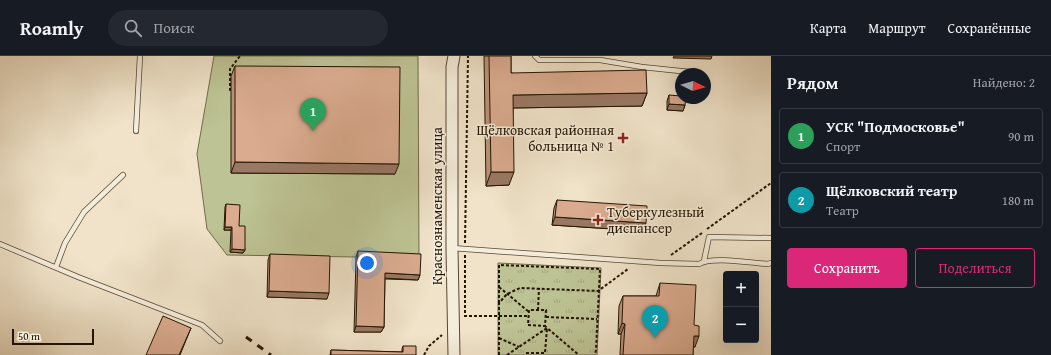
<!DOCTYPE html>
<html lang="ru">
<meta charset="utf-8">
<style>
body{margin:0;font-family:"Gentium Book Plus",serif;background:#242831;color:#f1f3f6}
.controls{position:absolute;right:12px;bottom:12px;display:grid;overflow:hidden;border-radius:4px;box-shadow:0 4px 16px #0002}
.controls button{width:36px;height:36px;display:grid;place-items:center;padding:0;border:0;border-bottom:1px solid #363941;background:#171b24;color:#f1f3f6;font:20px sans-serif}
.compass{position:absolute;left:675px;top:12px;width:36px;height:36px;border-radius:50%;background:#171b24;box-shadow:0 4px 16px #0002;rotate:95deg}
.scale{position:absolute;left:12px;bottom:10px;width:82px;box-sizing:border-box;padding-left:4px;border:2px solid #241501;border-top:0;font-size:11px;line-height:14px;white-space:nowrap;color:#241501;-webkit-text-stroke:3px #f5eddc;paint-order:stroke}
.you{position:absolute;left:367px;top:207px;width:14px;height:14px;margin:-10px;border:3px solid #fff;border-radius:50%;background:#1a73e8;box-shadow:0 0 0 6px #1a73e833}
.badge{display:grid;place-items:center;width:26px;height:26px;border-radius:50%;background:#db2777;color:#fff;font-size:13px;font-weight:700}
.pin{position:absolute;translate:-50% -33px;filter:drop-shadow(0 1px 2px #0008)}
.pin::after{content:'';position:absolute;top:21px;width:14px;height:12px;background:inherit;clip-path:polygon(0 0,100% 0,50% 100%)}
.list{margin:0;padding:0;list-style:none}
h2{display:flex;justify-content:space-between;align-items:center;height:52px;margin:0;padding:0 16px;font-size:17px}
h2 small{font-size:13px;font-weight:400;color:#9ea1a6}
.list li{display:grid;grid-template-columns:26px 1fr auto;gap:12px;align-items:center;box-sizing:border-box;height:56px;margin:0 8px 8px;padding:0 8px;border:1px solid #363941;border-radius:4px}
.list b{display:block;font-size:15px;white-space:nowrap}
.list p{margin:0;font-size:13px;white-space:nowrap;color:#9ea1a6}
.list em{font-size:13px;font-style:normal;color:#9ea1a6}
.actions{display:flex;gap:8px;padding:12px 16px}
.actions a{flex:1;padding:9px 0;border:1px solid #db2777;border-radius:4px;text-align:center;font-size:14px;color:#db2777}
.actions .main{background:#db2777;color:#fff}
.icon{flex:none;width:22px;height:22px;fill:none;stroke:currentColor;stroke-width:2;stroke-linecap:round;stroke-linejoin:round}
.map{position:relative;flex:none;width:771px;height:299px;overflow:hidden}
header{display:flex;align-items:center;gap:24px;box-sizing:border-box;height:56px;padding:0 20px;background:#171b24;border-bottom:1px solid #363941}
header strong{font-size:19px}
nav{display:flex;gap:22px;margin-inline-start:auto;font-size:14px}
.search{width:280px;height:36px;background:#242831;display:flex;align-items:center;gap:10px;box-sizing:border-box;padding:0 14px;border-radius:22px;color:#9ea1a6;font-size:15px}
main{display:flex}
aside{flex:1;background:#171b24}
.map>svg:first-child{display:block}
</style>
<header>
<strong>Roamly</strong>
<div class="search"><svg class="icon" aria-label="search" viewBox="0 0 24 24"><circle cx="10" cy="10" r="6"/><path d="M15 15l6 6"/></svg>Поиск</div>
<nav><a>Карта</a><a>Маршрут</a><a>Сохранённые</a></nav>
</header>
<main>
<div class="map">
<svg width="771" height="299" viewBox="0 0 771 299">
<defs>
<pattern id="grass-tufts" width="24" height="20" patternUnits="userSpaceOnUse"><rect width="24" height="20" fill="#bdc394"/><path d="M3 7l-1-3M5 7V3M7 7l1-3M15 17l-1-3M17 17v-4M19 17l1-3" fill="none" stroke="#a2a77e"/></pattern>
</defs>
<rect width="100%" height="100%" fill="#f0e3c9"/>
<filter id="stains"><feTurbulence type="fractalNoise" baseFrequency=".005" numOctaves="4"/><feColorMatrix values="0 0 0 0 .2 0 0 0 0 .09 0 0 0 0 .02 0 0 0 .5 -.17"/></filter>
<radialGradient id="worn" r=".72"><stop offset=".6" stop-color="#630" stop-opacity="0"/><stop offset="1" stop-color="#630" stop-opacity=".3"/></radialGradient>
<!-- grass -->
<path fill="url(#grass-tufts)" stroke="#706c4a" d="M498,207L601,212L597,299H498Z"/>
<!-- garden -->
<path fill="#bdc394" stroke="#706c4a" d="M214,0H418L419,203L356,201L227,199L207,173L197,98Z"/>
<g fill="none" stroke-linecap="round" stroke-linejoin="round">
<defs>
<g id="service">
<path d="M535,0L539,4H600L642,11L690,16"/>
<path d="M136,75L140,0"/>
<path d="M0,188L78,221L202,269L220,285"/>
<path d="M452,192L661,207L699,208C712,200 751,207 768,208L771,207"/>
<path d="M704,205L709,181L771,182"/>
<path d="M56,211L65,187L84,156L123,119"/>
</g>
<path id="tertiary" d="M454,0L452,11V192L454,299"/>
</defs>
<!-- service casing -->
<use href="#service" stroke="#574833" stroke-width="6"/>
<!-- tertiary casing -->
<use href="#tertiary" stroke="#574833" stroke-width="13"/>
<!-- path -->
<g stroke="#241501" stroke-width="2" stroke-dasharray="3 2" stroke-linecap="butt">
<path d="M231,34H230V13L240,0"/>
<path d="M707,173L771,127"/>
<path d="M465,187L468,0"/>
<path d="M465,199V259"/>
<path d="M671,199L702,177"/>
<path d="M499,231L529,256"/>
<path d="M499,247V209L600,213L596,294L595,299"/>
<path d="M538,254L539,232"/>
<path d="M464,260H529"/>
<path d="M546,261L597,263"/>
<path d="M499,282L519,291"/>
<path d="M526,297H545L547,272L545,270L546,254H529L528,269L545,270"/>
<path d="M424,299L429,290L442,279"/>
<path d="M499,299V247L507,238L520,232L598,235L628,213"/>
<path d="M507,299L547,272L579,299"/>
</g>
<!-- service -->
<use href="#service" stroke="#f5eddc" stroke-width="4.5"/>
<!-- tertiary -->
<use href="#tertiary" stroke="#f5eddc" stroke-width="11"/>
<!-- rail -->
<path stroke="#241501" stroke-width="3" stroke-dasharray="7 7" stroke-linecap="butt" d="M246,281L271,299"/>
</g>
<!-- wall -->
<g fill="#bb937b" stroke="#241501">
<path d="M484,0H511V17L647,37L642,50L513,52L509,129L486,130Z"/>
<path d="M235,10L395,118L231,117V20Z"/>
<path d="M669,39L685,49L683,55L667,54V45Z"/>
<path d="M557,144L643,175L552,169L554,152Z"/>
<path d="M226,148L239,170L245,194L243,197L230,196L231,174H224L225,151Z"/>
<path d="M358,195L420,219L418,224L385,223L384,271L381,276H354L356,201Z"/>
<path d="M270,198L327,243L267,241L268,204Z"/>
<path d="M660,227L694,269L695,291H693V299H620L621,278H618L619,250L623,240H656Z"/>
<path d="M403,290L416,299H330L331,294L402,296V293Z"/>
</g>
<!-- shaded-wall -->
<g fill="#997864" stroke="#241501">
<path d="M674,0H712L711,3L673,2Z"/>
<path d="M647,37L642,50L508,52L513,39Z"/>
<path d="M669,48L685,49L683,55L667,54Z"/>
<path d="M235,106L399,108L395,118L231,117Z"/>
<path d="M491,116H514L509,129L486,130Z"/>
<path d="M555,161L646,167L643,175L552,169Z"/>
<path d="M225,171H232L231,174H224Z"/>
<path d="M232,193L245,194L243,197L230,196Z"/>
<path d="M385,217L420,219L418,224L383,222Z"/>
<path d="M269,235L329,237L327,243L267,241Z"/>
<path d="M622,267L625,268L621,278H618Z"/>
<path d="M356,270L384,271L381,276H354Z"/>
<path d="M191,272L180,299H179Z"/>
<path d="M694,280H699L695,291L690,290Z"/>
</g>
<!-- building -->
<g fill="#daab8f" stroke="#241501">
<path d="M489,0H511V17L646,14L647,37L513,39L514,116H491Z"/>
<path d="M235,10L400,11L399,108L235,106Z"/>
<path d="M669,39L681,40V42H686L685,49L669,48Z"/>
<path d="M557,144L647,150L646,167L555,161Z"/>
<path d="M226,148L240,149L239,170H245V194L232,193V171H225Z"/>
<path d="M358,195L421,198L420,219L385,217L384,271L356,270Z"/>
<path d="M270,198L330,200L329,237L269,235Z"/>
<path d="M660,227L696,229L694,269L699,270V280H694L693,299H623L625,268L622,267L623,240H659Z"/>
<path d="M163,260L191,272L179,299H146Z"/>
<path d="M403,290H416V299H331V294L403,296Z"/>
</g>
<!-- markers -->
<g fill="#8f2418" stroke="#f5eddc" stroke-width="1.5">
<path d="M621 76h4v4h4v4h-4v4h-4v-4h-4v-4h4z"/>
<path d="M596 158h4v4h4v4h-4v4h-4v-4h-4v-4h4z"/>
</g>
<g text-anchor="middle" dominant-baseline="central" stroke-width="3" stroke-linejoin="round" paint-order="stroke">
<!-- poi labels -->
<g font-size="14" fill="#241501" stroke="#f5eddc" text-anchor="end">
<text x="614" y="74">Щёлковская районная<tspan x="614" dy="16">больница № 1</tspan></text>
<text x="607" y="156" text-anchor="start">Туберкулезный<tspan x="607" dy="16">диспансер</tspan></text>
</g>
<!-- street labels -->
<g font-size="14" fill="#241501" stroke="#f5eddc">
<text transform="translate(437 150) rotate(-90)">Краснознаменская улица</text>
</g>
</g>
<rect width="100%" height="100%" filter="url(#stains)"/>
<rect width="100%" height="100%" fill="url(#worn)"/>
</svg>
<div class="controls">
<button>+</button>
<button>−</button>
</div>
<svg class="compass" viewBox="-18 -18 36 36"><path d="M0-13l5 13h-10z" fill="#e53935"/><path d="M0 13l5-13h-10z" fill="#9ea1a6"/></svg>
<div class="scale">50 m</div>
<div class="you"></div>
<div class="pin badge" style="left:313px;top:75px;background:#2e9e5b">1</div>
<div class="pin badge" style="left:655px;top:282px;background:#0f9aa8">2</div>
</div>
<aside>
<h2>Рядом<small>Найдено: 2</small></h2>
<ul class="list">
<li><span class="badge" style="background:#2e9e5b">1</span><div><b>УСК &quot;Подмосковье&quot;</b><p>Спорт</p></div><em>90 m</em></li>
<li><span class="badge" style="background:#0f9aa8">2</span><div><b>Щёлковский театр</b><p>Театр</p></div><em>180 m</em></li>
</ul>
<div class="actions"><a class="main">Сохранить</a><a>Поделиться</a></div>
</aside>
</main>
